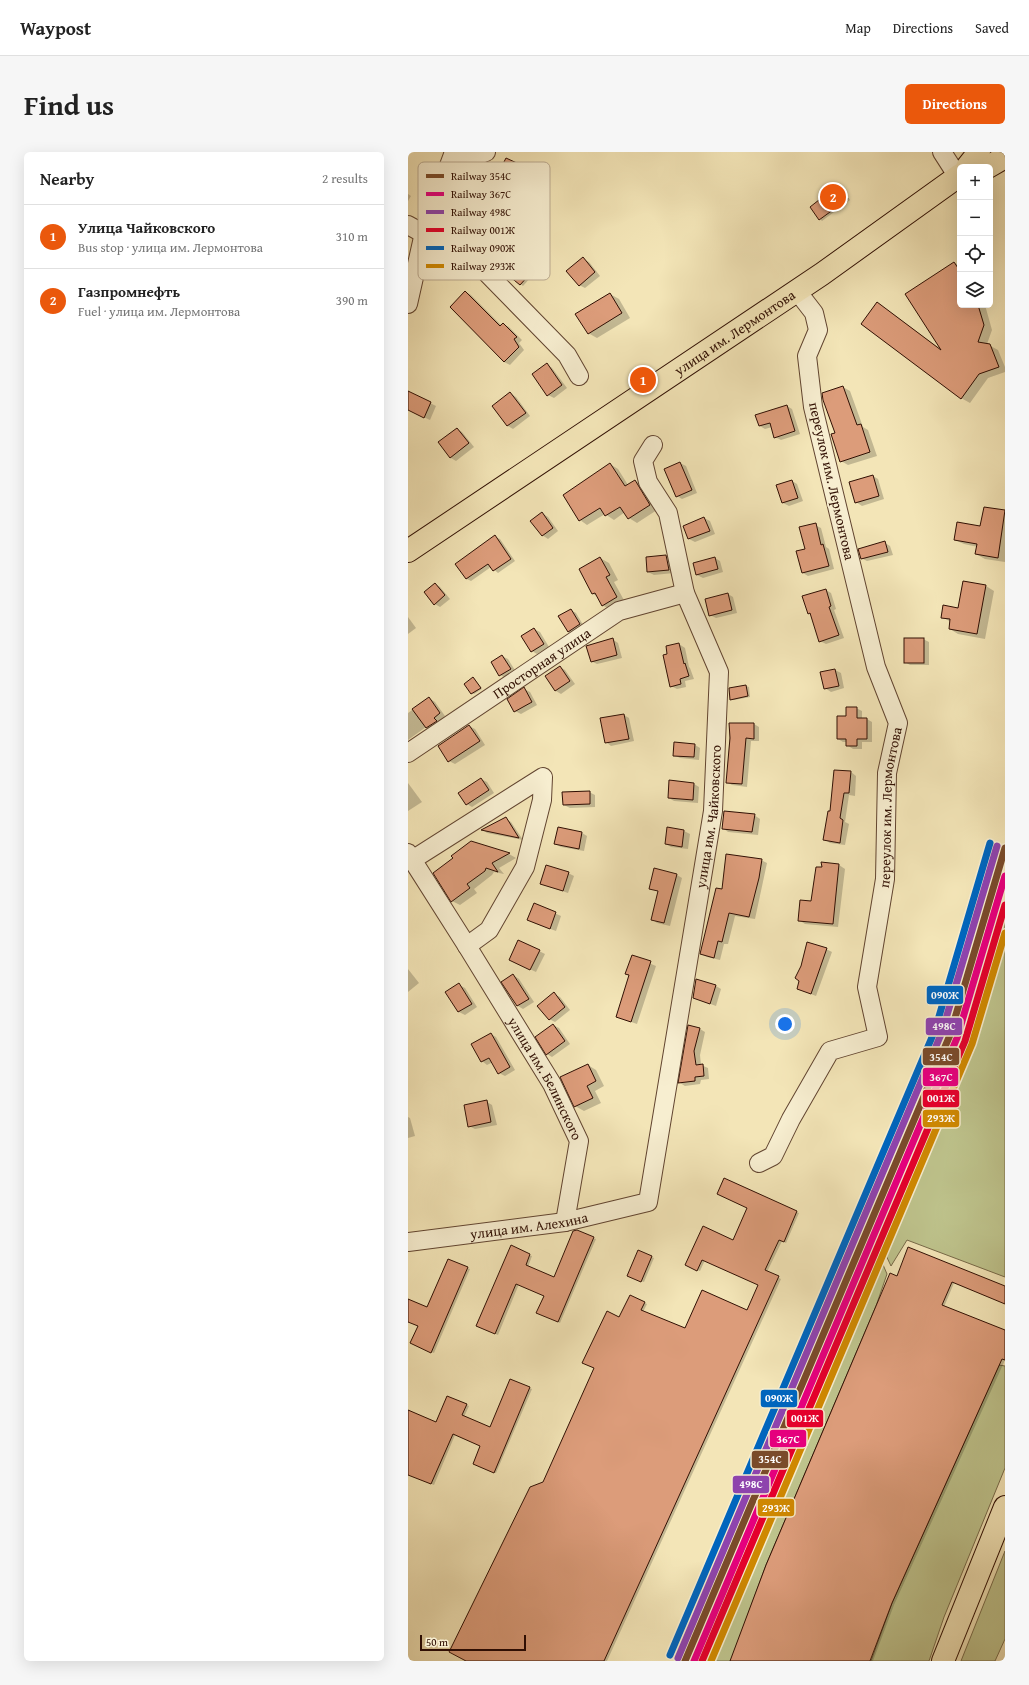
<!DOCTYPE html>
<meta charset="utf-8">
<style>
body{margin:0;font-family:"Gentium Book Plus",serif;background:#f6f6f6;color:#222}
.controls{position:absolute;right:12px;top:12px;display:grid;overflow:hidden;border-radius:6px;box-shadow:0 4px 16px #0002}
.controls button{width:36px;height:36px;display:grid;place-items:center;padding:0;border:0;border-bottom:1px solid #e0e0e0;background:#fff;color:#222;font:20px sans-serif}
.scale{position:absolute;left:12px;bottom:10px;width:106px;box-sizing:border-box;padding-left:4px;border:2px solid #300f03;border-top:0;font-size:11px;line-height:14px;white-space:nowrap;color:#300f03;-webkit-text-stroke:3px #f7eed0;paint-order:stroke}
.you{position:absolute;left:377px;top:872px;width:14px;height:14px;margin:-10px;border:3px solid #fff;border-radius:50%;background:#1a73e8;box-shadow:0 0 0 6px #1a73e833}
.badge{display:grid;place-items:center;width:26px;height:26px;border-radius:50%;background:#ea580c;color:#fff;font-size:13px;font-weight:700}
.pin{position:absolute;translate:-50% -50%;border:2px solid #fff;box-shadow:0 1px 4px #0006}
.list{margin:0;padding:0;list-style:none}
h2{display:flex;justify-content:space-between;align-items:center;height:52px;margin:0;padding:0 16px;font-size:17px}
h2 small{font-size:13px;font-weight:400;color:#767676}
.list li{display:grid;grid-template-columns:26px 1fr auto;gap:12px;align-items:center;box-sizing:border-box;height:64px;padding:0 16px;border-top:1px solid #e0e0e0}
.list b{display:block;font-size:15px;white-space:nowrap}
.list p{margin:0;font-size:13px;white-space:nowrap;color:#767676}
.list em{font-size:13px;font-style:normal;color:#767676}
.icon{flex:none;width:22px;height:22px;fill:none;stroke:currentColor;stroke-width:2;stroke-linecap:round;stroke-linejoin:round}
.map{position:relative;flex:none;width:597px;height:1509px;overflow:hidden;border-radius:6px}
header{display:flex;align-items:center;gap:24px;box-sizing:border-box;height:56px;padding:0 20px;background:#fff;border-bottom:1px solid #e0e0e0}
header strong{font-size:19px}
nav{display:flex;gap:22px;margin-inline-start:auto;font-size:14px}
.intro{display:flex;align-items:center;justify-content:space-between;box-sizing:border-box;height:96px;padding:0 24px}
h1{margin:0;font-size:28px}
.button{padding:10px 18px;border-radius:6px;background:#ea580c;color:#fff;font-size:14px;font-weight:700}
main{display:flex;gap:24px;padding:0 24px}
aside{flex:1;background:#fff;border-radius:6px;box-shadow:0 4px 16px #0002}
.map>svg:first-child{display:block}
</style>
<header>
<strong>Waypost</strong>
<nav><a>Map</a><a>Directions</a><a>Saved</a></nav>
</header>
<div class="intro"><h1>Find us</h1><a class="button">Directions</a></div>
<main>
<aside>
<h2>Nearby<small>2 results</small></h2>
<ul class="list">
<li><span class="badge">1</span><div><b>Улица Чайковского</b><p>Bus stop · улица им. Лермонтова</p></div><em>310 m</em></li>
<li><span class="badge">2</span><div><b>Газпромнефть</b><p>Fuel · улица им. Лермонтова</p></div><em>390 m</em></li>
</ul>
</aside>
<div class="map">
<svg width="597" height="1509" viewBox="0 0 597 1509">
<rect width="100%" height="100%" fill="#f3e5b7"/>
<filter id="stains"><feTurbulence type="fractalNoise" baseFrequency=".005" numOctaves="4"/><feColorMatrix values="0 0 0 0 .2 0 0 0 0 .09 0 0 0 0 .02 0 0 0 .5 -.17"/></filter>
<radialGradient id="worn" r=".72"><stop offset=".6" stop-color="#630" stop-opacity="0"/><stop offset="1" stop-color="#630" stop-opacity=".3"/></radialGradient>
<!-- green -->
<g fill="#bec38c" stroke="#776948">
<path d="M597,748V1125L499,1088L483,1114L475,1097L464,1094C499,1019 534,945 562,867C576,828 585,787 597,748Z"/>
<path d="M461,1101H470L479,1122L468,1154L358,1413L323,1509H290L404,1241Z"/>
<path d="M591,1213L597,1214V1316L536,1465L521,1509H463L484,1451Z"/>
<path d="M597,1399V1487L587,1509H553Z"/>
</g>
<!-- shadow -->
<g fill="#0003">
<path d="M99,7L115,16L107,30L111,32L103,47L83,36Z"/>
<path d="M430,35L442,48L414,69L412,67Z"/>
<path d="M0,42L3,44L0,49Z"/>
<path d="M175,107L181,110L192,124L177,136L171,133Z"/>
<path d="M547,111L552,114V153H577L584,178L579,192L590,198L597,215V220L580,226L562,251L553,246L478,157L535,199Z"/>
<path d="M113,116L123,125L115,134L103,124Z"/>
<path d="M58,140L63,143L94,174L95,172L101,175L114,188L111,191L116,198L102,213L96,210Z"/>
<path d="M202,142L211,147L222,166L189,186L180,181Z"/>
<path d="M139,212L144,216L159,236L146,246L140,243Z"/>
<path d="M435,235L442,239L455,275L460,278L469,304L440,313L433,309L428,281Z"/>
<path d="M0,240L28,254L22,268L0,258Z"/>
<path d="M102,241L108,245L122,264L105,277L100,274L85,254Z"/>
<path d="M379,254L384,257L392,282L373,288L367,285L364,275L357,277L352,274Z"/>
<path d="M49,277L54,280L66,295L48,309L43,306Z"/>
<path d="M272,311L278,314L289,341L274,347L269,344Z"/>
<path d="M202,312L210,317L220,333L227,329L235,333L249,358L229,371L221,366L217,360L206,368L197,362L179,373L172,368Z"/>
<path d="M465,324L470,327L476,347L454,354L448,350Z"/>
<path d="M384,329L389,332L395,349L381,354L375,351Z"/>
<path d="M576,356L597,359V410L577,407L568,402L570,395L556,392L547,388L573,375Z"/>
<path d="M134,361L140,365L150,379L140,387L134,383Z"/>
<path d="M296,366L302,369L307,382L287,390L281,387L276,374Z"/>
<path d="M407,373L413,376L418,395L421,397L426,417L400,424L395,421L398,398Z"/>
<path d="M87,385L92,387L107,409L90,421L83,415L63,429L59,427L49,413Z"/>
<path d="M477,391L482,394L485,403L459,409L453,406Z"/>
<path d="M258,404L264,408L266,421L246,423L240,420Z"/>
<path d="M192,406L201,411L210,428L206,430L217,450L203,458L194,453L189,444L185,442Z"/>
<path d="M307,406L312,409L315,420L295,426L289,423L286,412Z"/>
<path d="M27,432L32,435L42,447L32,455L27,452Z"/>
<path d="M578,434L586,439L577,487L550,482L542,477L543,470L534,465L551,457Z"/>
<path d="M418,438L423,441L428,457L426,458L436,486L418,492L412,489L403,463L400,461Z"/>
<path d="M320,442L325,445L329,461L308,466L302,463Z"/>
<path d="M163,458L168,461L177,476L166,483L161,480L151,465Z"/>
<path d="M0,465L8,476L0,482Z"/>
<path d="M126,477L132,480L141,495L129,502L124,499Z"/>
<path d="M204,487L210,491L214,506L189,512L183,509Z"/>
<path d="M515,487L521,490V513H502L497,510Z"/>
<path d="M271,492L277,496L281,515L282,516L286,527L277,529L278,535L269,537L263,534L260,503Z"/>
<path d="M94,504L100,507L108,520L98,526L92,523Z"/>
<path d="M152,515L157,518L167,532L153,542L148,539L138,525Z"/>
<path d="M427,518L433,521L436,536L423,540L417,536L414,521Z"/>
<path d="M66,526L74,537L66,542L63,541Z"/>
<path d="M338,534L341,535L342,545L326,548L323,547Z"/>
<path d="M116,537L122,540L129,553L113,562L107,559Z"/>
<path d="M21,546L27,550L37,564L31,569L33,572L24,579L18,575L0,588V561Z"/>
<path d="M448,556L454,559V567H459L464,570V590H454V597H445L439,593V590H435L430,587L439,565Z"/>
<path d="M216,563L221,566L226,589L203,594L198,590Z"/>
<path d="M322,572H346L351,575V589H343L339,635L324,633L319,630Z"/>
<path d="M61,574L67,577L77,593L47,612L41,609Z"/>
<path d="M287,593L292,596L291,608L272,606L266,603Z"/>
<path d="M443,620L448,624L447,644L441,643L437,670L441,672L437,693L422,691L416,687L423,660Z"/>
<path d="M73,627L79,630L86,641L64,655L59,652Z"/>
<path d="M0,631L14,650L0,659Z"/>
<path d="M286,632L291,635L290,651L266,649L261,646Z"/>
<path d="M181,640L187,643V655L162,656L156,653Z"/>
<path d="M346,663L352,667L350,683L320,680L315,676Z"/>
<path d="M98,667L103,670L115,688L79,681L75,678Z"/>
<path d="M150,676L174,681L179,684L176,699L153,695L147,692Z"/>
<path d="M260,676L276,679L282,682L280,697L263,695L258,692Z"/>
<path d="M63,690L101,702L108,706L91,716L96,722L86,720L84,723L66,737L69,741L52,753L44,749L46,707Z"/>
<path d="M353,708L359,711L347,767L327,764L320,792H316L312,808L299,805L293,802L315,738Z"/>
<path d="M414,711L431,713L437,717L430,775L397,772L391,768L404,750L415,717Z"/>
<path d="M247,718L269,723L274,726L262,774L249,771L244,767L251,740L242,736Z"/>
<path d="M160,721L166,724L160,741L133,732Z"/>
<path d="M126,752L153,764L148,779L126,771Z"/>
<path d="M418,797L424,800L408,844L390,837L394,814Z"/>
<path d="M131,799L137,802L128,820L107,810Z"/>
<path d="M224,804L248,814L229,872L209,865L222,824L218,822Z"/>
<path d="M0,817L11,831L0,840Z"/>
<path d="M105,823L111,827L126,850L115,857L110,854L95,830Z"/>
<path d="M51,833L57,836L69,855L57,863L51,860L39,840Z"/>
<path d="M308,834L313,837L308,854L286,846Z"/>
<path d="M146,842L152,845L162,858L147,870L141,867Z"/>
<path d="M145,873L151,876L162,892L144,905L139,902Z"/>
<path d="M292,877L297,880L292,903L293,913L300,916L301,927L293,928L292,932L277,934L272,931Z"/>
<path d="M83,882L88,885L107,918L97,924L91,921L85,910L79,913L74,909Z"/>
<path d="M180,913L188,918L196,934L187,939L193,951L176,959L167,954Z"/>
<path d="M79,950L84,953L89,973L67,977L61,974Z"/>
<path d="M0,965L2,966L7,984L0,986Z"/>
<path d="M317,1027L391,1061L378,1091L374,1089L359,1120L373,1127L199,1509H56L212,1166L237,1151L239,1152L235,1160L278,1177L339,1159L351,1133L297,1108L292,1119L278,1113L326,1089L341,1056Z"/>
<path d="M185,1086L188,1087L152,1171L132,1162L137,1144L111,1132L90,1183L72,1175L103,1095L124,1104L120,1115L146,1126Z"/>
<path d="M501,1097L597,1135V1151L546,1131L536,1155L590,1177L591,1176L597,1178V1208L486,1453L465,1509H324Z"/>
<path d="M231,1100L246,1106L236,1130L223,1125Z"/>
<path d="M59,1116L62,1117L26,1201L6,1192L11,1174L0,1169V1148L20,1156Z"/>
<path d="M103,1228L124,1237L88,1321L68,1313L73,1294L47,1283L26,1333L0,1322V1259L28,1271L59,1253L61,1254L56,1265L82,1276Z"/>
</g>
<!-- building -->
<g fill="#dc9c7a" stroke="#300f03">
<path d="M98,6L111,12L104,27L107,29L98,46L82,37Z"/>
<path d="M430,33L440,47L411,68L402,55Z"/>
<path d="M175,105L187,120L171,134L158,119Z"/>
<path d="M546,110L552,119V153H570L576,173L570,190L582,192L591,215L571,222L553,247L453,172L469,150L533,198L497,142Z"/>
<path d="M111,113L121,123L112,133L101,124Z"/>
<path d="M57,139L92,174L95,171L109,185L106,187L111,195L96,210L42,155Z"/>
<path d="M202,141L214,161L180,182L167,162Z"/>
<path d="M139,211L154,233L139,244L124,222Z"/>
<path d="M435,234L449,273L453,272L462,300L432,310L423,282L427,281L415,248L414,241Z"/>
<path d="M0,239L23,250L16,266L0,258Z"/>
<path d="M102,240L118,261L99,274L84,254Z"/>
<path d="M379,253L387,279L366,286L362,271L351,274L347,263Z"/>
<path d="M49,276L61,291L42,306L30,290Z"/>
<path d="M272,310L284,338L268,345L256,317Z"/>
<path d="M202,311L217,334L227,328L242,353L220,367L212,355L197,364L192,356L171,369L155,343Z"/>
<path d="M465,323L471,344L447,351L441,330Z"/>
<path d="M384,328L390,346L374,351L368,333Z"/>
<path d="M576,355L597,358L590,406L567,402L569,392L546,388L549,370L572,374Z"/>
<path d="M134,360L145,376L134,384L122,369Z"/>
<path d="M296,365L302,379L280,387L275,374Z"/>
<path d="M408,371L413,393L415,392L421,414L394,421L388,399L397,397L391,375Z"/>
<path d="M87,383L103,407L85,419L80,412L58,427L47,412Z"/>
<path d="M477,389L480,400L453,407L450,397Z"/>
<path d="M258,403L261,418L239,420L238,405Z"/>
<path d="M192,405L202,423L198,425L209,445L194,454L187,441L184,442L171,417Z"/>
<path d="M307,405L310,417L288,423L285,411Z"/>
<path d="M555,429L578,433L569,482L541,477L542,467L533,466L535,453L550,456Z"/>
<path d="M27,431L37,443L26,453L16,440Z"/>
<path d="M418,437L423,454L421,455L431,483L411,490L402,461L400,462L394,444Z"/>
<path d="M320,441L324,458L301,464L297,447Z"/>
<path d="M163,457L172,472L160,480L150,464Z"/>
<path d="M126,476L136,492L123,500L113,484Z"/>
<path d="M205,486L209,503L183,510L178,494Z"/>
<rect x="496" y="486" width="20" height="25"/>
<path d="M271,491L276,512L277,511L281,524L272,527L273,532L262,535L255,503L259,502L258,494Z"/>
<path d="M94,503L103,517L91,524L83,510Z"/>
<path d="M152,514L162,529L147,539L137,524Z"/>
<path d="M427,517L431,534L416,537L412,520Z"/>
<path d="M65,525L73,536L63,542L56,532Z"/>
<path d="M338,533L340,544L322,548L321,536Z"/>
<path d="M116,535L124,550L106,560L99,547Z"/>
<path d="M21,545L32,561L26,566L29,569L18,576L4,557Z"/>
<path d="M438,555H449V566H459V587H449V594H438V587H429V564H438Z"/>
<path d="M216,562L221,587L197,591L192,566Z"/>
<path d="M321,571H346V587L338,586L334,632L318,631L322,586Z"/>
<path d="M61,573L72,589L40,610L30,594Z"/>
<path d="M266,590L287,592L286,605L265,604Z"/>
<path d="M426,618L443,619L441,641H436L432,666L435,668L432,691L415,688L420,659H422Z"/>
<path d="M73,626L81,638L58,653L50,641Z"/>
<path d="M261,628L286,631L285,648L260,646Z"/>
<path d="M182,639V652L155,653L154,640Z"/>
<path d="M316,659L347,662L344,680L314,677Z"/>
<path d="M98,665L111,686L73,678Z"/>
<path d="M150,675L174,680L171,697L146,692Z"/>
<path d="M259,675L276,678L274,695L257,692Z"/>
<path d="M63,689L102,701L84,711L90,720L78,716L77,719L59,732L62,736L43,750L25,721L45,706L43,704Z"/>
<path d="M318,702L354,707L351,726L341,765L321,761L314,790L310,789L306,806L292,802L308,736L314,737Z"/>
<path d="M413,710L431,712L425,772L390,769L392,748L403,749L408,715H414Z"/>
<path d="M138,713L161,720L155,739L132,732Z"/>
<path d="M246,716L269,722L256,771L243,768L250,739L241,737Z"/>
<path d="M126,751L148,760L142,777L119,768Z"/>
<path d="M110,788L132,798L122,818L101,808Z"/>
<path d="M399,790L419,796L403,842L389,837L391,829L387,826L393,814Z"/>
<path d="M224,803L243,809L223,870L208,865L221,823L217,822Z"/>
<path d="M105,822L121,847L109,854L93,830Z"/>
<path d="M288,827L308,833L302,852L285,846Z"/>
<path d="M51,831L64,852L50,860L37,840Z"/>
<path d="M146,840L157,855L141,868L129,854Z"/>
<path d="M145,872L157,889L138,903L127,885Z"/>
<path d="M280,873L292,876L286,899L288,913L295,912L296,924L287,925V929L270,931Z"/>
<path d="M83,881L102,915L90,922L81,906L73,910L63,892Z"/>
<path d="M180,912L188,929L179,934L185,946L166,955L152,925Z"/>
<path d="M79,948L83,970L60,975L56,953Z"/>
<path d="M316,1026L389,1059L376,1090L371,1088L357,1118L371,1124L196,1509H58L41,1500L122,1335L135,1330L186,1216L174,1211L199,1159L211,1165L222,1143L237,1150L233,1158L277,1176L294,1138L339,1158L350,1133L294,1108L289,1119L277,1113L295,1074L325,1088L339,1056L309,1042Z"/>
<path d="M169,1078L186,1085L150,1170L128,1161L136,1144L108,1132L87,1182L68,1174L103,1093L122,1102L118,1113L146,1125L165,1079Z"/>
<path d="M500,1095L597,1134V1152L544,1130L534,1153L597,1178V1208L594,1207L484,1451L462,1509H322L358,1413L482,1121L489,1124Z"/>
<path d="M230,1098L244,1104L233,1130L219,1124Z"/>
<path d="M40,1107L60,1115L23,1201L2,1191L10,1174L0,1170V1147L19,1155Z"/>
<path d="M102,1227L122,1235L86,1321L65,1312L72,1294L45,1282L23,1332L0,1323V1258L28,1270L39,1244L59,1252L54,1263L82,1275Z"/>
</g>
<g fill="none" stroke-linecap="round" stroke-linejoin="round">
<defs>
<g id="minor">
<path d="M534,0L550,25"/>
<path d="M45,4L70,3L78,0"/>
<path d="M0,73L70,112L159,203L171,224"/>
<path d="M0,152L16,81L46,0"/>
<path id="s1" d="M0,601L211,459L277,441"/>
<path id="s2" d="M0,701L59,794L144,932L171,989L157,1070"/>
<path d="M4,708L135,625L134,648L117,715L81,778L59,794"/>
<path id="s3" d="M351,1011L365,1004L383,967L422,899L470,885L459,835L477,727L479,621L490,571L468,515L405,255L399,204L410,178L406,161L389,139"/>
<path id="s4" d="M0,1090L157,1070L240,1050L305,659L311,520L277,441L260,361L240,330L235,309L245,293"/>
</g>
<path id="major" d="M535,1509L597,1355"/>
<g id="highway">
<path d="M559,15L571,0"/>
<path d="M580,15L597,5"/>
<path id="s5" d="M0,399L414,122L552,23"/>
</g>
</defs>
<!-- minor casing -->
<use href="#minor" stroke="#614430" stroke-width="20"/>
<!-- major casing -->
<use href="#major" stroke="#300f03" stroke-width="24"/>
<!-- highway casing -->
<use href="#highway" stroke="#300f03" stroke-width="24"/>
<!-- minor -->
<use href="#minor" stroke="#f7eed0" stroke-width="18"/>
<!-- major -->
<use href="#major" stroke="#f3e5b7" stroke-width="22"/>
<!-- highway -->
<use href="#highway" stroke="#f3e5b7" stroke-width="22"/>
<defs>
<path id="rail-1" d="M277,1509L542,883L597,696"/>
<path id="rail-2" d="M286,1509L549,886L597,724"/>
<path id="rail-3" d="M270,1506L534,880L589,694"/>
<path id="rail-4" d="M294,1509L557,889L597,753"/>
<path id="rail-5" d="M262,1503L527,878L582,691"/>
<path id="rail-6" d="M303,1509L564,892L597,781"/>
</defs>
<!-- rail-1 casing -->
<use href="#rail-1" stroke="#f7eed0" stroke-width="10"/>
<!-- rail-2 casing -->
<use href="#rail-2" stroke="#f7eed0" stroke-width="10"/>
<!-- rail-3 casing -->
<use href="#rail-3" stroke="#f7eed0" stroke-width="10"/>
<!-- rail-4 casing -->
<use href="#rail-4" stroke="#f7eed0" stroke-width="10"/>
<!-- rail-5 casing -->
<use href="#rail-5" stroke="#f7eed0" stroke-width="10"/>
<!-- rail-6 casing -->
<use href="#rail-6" stroke="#f7eed0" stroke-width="10"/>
<!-- rail-1 -->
<use href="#rail-1" stroke="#7a4b2a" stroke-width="7"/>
<!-- rail-2 -->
<use href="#rail-2" stroke="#e5007d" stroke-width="7"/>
<!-- rail-3 -->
<use href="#rail-3" stroke="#8e44ad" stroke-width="7"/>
<!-- rail-4 -->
<use href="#rail-4" stroke="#e4002b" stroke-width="7"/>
<!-- rail-5 -->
<use href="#rail-5" stroke="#0065bd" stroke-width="7"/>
<!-- rail-6 -->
<use href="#rail-6" stroke="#cf8801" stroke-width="7"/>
</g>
<g text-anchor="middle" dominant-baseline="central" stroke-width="3.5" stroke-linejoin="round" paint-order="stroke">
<!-- street labels -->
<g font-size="14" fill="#300f03" stroke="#f7eed0">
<text stroke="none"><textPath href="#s5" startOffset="393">улица им. Лермонтова</textPath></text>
<text transform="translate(424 329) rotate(77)">переулок им. Лермонтова</text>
<text stroke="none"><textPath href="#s1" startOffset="161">Просторная улица</textPath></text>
<text stroke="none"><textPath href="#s3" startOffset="418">переулок им. Лермонтова</textPath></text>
<text stroke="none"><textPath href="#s4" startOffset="634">улица им. Чайковского</textPath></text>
<text stroke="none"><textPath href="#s2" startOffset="264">улица им. Белинского</textPath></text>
<text stroke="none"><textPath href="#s4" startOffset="122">улица им. Алехина</textPath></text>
</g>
</g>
<!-- legend -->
<rect x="10" y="10" width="132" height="118" rx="6" fill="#f7eed0" stroke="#bbab92" stroke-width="1"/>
<rect x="18" y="22" width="18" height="4" fill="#7a4b2a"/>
<rect x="18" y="40" width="18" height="4" fill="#e5007d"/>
<rect x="18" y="58" width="18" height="4" fill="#8e44ad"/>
<rect x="18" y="76" width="18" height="4" fill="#e4002b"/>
<rect x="18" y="94" width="18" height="4" fill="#0065bd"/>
<rect x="18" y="112" width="18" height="4" fill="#cf8801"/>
<g font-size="11" fill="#300f03">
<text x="43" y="28">Railway 354С</text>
<text x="43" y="46">Railway 367С</text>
<text x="43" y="64">Railway 498С</text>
<text x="43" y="82">Railway 001Ж</text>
<text x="43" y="100">Railway 090Ж</text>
<text x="43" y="118">Railway 293Ж</text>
</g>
<g stroke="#f7eed0" stroke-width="1.5">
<rect x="518" y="833" width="38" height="20" rx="4" fill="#0065bd"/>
<rect x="517" y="865" width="38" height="19" rx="4" fill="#8e44ad"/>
<rect x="514" y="895" width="38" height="19" rx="4" fill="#7a4b2a"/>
<rect x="514" y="915" width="37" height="20" rx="4" fill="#e5007d"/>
<rect x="514" y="937" width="38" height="19" rx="4" fill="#e4002b"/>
<rect x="514" y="957" width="38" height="19" rx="4" fill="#cf8801"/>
<rect x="352" y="1237" width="38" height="19" rx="4" fill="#0065bd"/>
<rect x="378" y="1257" width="38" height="19" rx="4" fill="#e4002b"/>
<rect x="361" y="1277" width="38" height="19" rx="4" fill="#e5007d"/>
<rect x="343" y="1298" width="38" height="19" rx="4" fill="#7a4b2a"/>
<rect x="324" y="1323" width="38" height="19" rx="4" fill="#8e44ad"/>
<rect x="349" y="1346" width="38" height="19" rx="4" fill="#cf8801"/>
</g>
<g font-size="11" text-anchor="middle" font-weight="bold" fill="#fff">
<text x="537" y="847">090Ж</text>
<text x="536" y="878">498С</text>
<text x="533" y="909">354С</text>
<text x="533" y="929">367С</text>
<text x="533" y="950">001Ж</text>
<text x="533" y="970">293Ж</text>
<text x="371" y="1250">090Ж</text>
<text x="397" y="1270">001Ж</text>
<text x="380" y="1291">367С</text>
<text x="362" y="1311">354С</text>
<text x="343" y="1336">498С</text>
<text x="368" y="1360">293Ж</text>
</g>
<rect width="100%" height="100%" filter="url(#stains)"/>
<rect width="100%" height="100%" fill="url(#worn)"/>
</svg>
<div class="controls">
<button>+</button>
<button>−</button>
<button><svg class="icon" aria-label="locate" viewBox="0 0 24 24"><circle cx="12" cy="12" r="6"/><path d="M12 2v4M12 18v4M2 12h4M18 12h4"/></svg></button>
<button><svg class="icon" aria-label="layers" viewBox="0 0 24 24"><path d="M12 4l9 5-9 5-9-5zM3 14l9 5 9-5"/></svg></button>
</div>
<div class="scale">50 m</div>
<div class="you"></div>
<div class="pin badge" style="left:235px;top:228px">1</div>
<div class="pin badge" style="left:425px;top:45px">2</div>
</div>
</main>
